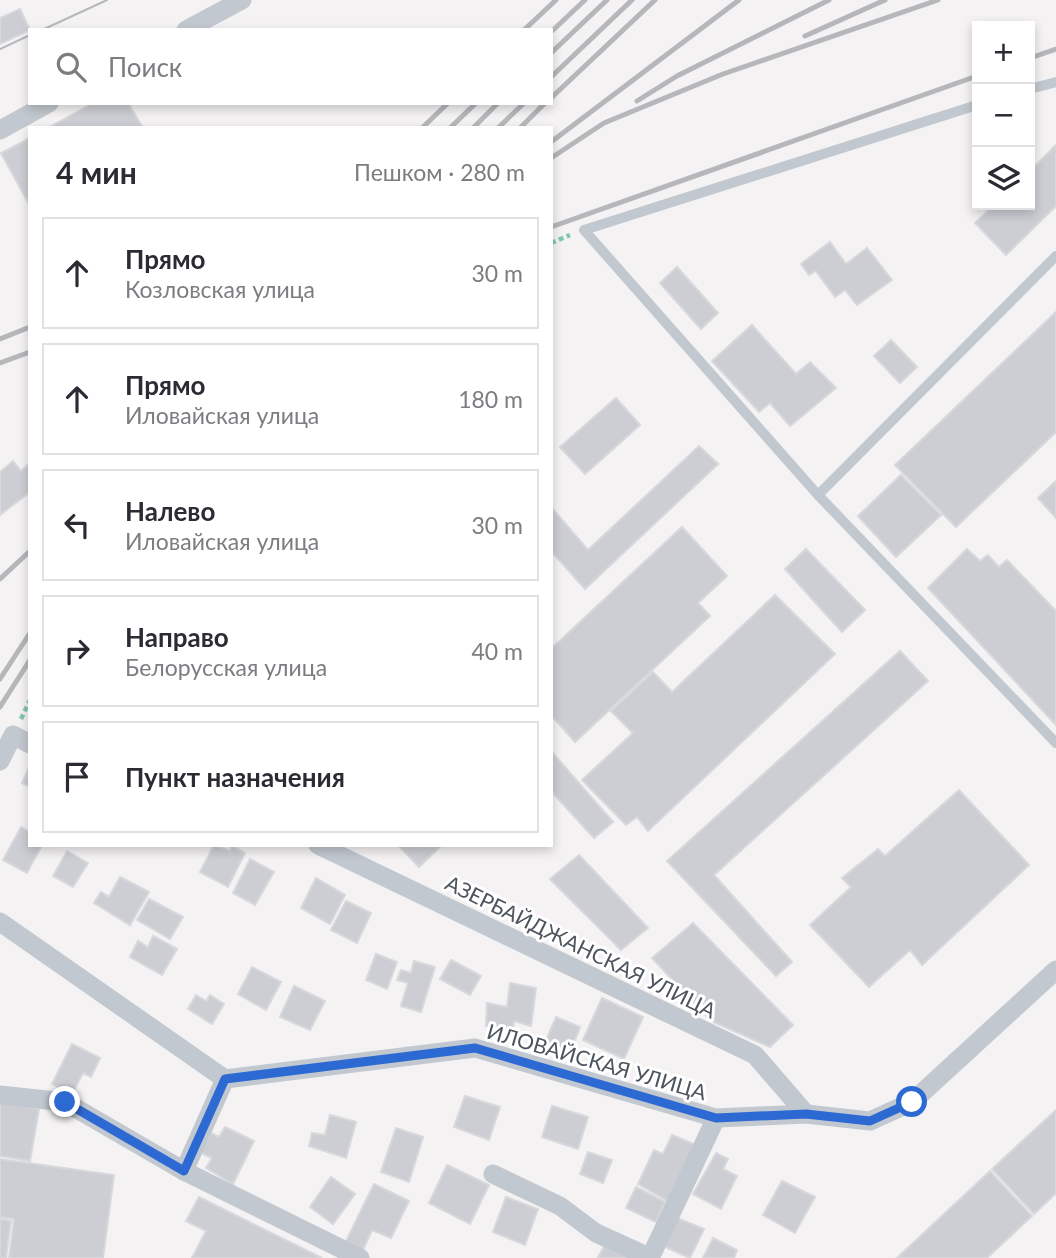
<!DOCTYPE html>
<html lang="ru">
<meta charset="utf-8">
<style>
body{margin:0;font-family:Lato,sans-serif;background:#f2f2f3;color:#2b2b33}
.controls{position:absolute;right:21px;top:21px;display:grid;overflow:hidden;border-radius:0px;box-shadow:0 4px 10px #0003}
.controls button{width:63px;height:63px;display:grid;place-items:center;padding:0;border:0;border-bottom:2px solid #e1e1e2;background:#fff;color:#2b2b33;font:35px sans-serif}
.stop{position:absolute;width:21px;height:21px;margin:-16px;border:5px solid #2d69d3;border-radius:50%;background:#fff}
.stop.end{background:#2d69d3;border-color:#fff;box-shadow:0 2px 7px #0008}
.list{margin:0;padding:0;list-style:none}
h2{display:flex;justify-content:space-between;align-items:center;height:91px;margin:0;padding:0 28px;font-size:30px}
h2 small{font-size:23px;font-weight:400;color:#7c7c81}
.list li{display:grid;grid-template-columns:46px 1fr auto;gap:21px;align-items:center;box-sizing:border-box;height:112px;margin:0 14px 14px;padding:0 14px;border:2px solid #e1e1e2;border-radius:0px}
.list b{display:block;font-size:26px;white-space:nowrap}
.list p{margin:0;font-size:23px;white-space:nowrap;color:#7c7c81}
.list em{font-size:23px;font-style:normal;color:#7c7c81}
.icon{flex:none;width:38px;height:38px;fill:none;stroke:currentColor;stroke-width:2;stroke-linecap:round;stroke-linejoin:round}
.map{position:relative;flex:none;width:1056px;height:1258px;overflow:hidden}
.search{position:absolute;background:#fff;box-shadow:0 4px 10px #0003;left:28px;top:28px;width:525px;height:77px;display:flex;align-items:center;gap:18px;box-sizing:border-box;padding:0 24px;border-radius:0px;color:#7c7c81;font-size:26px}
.panel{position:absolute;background:#fff;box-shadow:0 4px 10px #0003;left:28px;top:126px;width:525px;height:721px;border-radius:0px}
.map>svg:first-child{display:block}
</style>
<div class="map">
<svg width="1056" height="1258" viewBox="0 0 1056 1258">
<rect width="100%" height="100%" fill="#f4f2f2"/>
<!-- building -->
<g fill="#cdced4" stroke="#d7d8dc" stroke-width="2">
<path d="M20,9L30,30L0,44V18Z"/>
<path d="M93,103H128L143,128H48Z"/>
<path d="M30,138V206L1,153Z"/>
<path d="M1056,145V206L1006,255L975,223L994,205H1030V171Z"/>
<path d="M830,242L846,264L867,248L892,280L857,305L845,290L835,297L816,271L809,275L801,264Z"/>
<path d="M677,267L718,313L701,329L660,283Z"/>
<path d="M1056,312V432L956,527L895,465Z"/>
<path d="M752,325L796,374L810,362L836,388L790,426L770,403L759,412L712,361Z"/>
<path d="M891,340L917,367L900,383L874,356Z"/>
<path d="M616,398L640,425L585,474L560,447Z"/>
<path d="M699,446L718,464L585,589L551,551V507L588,550Z"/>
<path d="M13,461L21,471L30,463V492L0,515V472Z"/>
<path d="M901,475L941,515L896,557L858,516Z"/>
<path d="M1056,481V518L1038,498Z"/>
<path d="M682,527L727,576L698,603L710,616L575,742L551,715V649Z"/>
<path d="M806,549L865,610L842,632L785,569Z"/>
<path d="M967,549L980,561L988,555L999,567L1007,560L1056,611V725L928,588Z"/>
<path d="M775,595L835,654L648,831L637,817L626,825L582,780L633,733L611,711L653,672L672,692Z"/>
<path d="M900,651L928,681L714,875L792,962L776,976L667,861Z"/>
<path d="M551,751L613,822L594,838L551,791Z"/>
<path d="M30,766V787L22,783Z"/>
<path d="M959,790L1029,865L922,965L910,950L869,987L810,925L851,887L842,878L878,849L885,856Z"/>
<path d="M21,827L30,832V845H42L27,873L3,860Z"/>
<path d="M214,845L230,851L232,846L245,853L228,887L200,872Z"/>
<path d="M398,845H442L419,867Z"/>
<path d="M67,851L88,863L73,887L53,876Z"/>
<path d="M579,855L648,928L621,950L550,879Z"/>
<path d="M250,859L274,872L255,905L233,893Z"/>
<path d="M120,877L149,892L130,925L94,903L101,892L109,897Z"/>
<path d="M316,878L345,895L330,924L301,908Z"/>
<path d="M149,899L183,917L170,939L137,920Z"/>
<path d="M346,901L371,913L357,943L331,930Z"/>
<path d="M693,923L793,1025L770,1047L711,1021L652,958Z"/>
<path d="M153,936L177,949L162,975L130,957L138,941L148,947Z"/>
<path d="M376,954L397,962L387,989L366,980Z"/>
<path d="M451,960L481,976L470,995L440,979Z"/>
<path d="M414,961L435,967L421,1012L401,1006L408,983L397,980L401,970L411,973Z"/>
<path d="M252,967L281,982L266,1010L238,994Z"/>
<path d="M510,983L536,988L531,1026L514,1021L513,1031L486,1026L487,1003L507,1007Z"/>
<path d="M294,986L325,1001L310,1030L280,1017Z"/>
<path d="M196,995L206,1001L210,995L224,1004L212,1024L188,1009Z"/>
<path d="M602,998L643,1017L624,1059L583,1040Z"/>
<path d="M556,1017L580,1027L570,1053L545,1043Z"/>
<path d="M72,1044L100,1058L91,1077L83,1073L72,1094L52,1084Z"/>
<path d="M465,1096L500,1107L489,1140L454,1127Z"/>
<path d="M0,1102L39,1109L30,1161L0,1156Z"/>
<path d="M552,1106L588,1117L578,1149L542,1137Z"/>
<path d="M1056,1110V1193L1034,1214L992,1169Z"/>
<path d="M330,1115L356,1122L346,1158L309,1146L312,1133L325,1135Z"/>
<path d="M225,1127L254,1141L233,1184L206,1168L212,1158L201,1153L211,1133L219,1137Z"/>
<path d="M396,1128L423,1137L409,1182L381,1172Z"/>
<path d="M672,1135L696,1145L668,1201L638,1184L654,1150L663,1154Z"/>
<path d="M588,1152L612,1160L603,1183L580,1174Z"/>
<path d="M716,1153L728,1159L723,1169L737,1176L721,1209L693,1194Z"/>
<path d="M0,1159L114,1175L103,1258H9L14,1219L0,1217Z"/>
<path d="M447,1165L489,1185L470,1224L429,1203Z"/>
<path d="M990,1171L1032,1216L987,1258H897Z"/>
<path d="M331,1177L355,1194L333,1224L310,1207Z"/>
<path d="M782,1181L815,1197L795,1233L763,1215Z"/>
<path d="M374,1184L409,1201L391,1238L372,1230L362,1252L345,1243Z"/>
<path d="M636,1187L665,1202L656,1222L626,1208Z"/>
<path d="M199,1197L322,1258H192L206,1231L186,1221Z"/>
<path d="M506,1197L538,1209L525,1245L493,1232Z"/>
<path d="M677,1218L704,1229L690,1258L663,1246Z"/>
<path d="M0,1219L11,1221L6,1258H0Z"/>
<path d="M713,1238L737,1250L734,1258H703Z"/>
<path d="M604,1246L633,1258H598Z"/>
</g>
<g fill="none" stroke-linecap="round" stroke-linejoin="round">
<!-- path -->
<g stroke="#81c7aa" stroke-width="4.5" stroke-dasharray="5 3.5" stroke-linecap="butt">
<path d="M551,243L570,235"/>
<path d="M21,719L30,700"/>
</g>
<!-- lane -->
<g stroke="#c2c8cf" stroke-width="10">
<path d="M1030,89L1056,82"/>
<path d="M977,105L584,230L818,495L1056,743"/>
<path d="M818,495L1056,256"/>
</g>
<!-- street -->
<g stroke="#c2c8cf" stroke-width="19">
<path d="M186,30L242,0"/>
<path d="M0,130L49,103"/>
<path d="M0,761L13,735L30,744"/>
<path d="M318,845L755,1055L806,1114"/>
<path d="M0,922L225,1079"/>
<path d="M0,1095L65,1102L184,1171L360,1258"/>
<path d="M184,1171L225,1079L475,1048L716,1118L806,1114L870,1121L912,1102L1056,970"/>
<path d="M493,1174L560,1206L596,1233L651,1258"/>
<path d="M650,1258L716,1118"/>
</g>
<!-- tram -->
<g stroke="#b5b7bb" stroke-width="2">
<path d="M42,30L107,0"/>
<path d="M0,49L30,35"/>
</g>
<!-- rail -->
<g stroke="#b5b7bb" stroke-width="5">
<path d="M524,30L556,0"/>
<path d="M551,32L585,0"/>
<path d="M805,36L885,0"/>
<path d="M551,53L607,0"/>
<path d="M1030,58L1056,49"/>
<path d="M551,77L632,0"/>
<path d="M551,98L655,0"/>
<path d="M637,101L677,76L829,0"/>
<path d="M422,128L448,103"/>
<path d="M450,128L476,103"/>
<path d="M473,128L498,103"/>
<path d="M498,128L524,103"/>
<path d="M520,128L545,103"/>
<path d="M551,142L739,0"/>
<path d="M551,158L604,123L723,74L938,0"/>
<path d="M551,227L977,76"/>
<path d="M0,339L30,327"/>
<path d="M0,363L30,352"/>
<path d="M0,579L30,551"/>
<path d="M0,679L30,633"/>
<path d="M0,707L30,660"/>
</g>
</g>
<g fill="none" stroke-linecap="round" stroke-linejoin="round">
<!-- route -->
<path stroke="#2d69d3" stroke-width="9" d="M65,1102L184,1171L225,1079L475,1048L716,1118L806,1114L870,1121L912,1102"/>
</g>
<g text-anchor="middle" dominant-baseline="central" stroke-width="6" stroke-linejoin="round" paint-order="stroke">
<!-- street labels -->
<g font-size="21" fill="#4c545e" stroke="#fff">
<text transform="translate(581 946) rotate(26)">АЗЕРБАЙДЖАНСКАЯ УЛИЦА</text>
<text transform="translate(597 1061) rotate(16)">ИЛОВАЙСКАЯ УЛИЦА</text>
</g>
</g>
</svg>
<div class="controls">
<button>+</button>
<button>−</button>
<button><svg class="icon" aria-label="layers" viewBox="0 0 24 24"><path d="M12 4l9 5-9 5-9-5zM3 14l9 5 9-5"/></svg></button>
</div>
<div class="stop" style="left:912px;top:1102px"></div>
<div class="stop end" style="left:65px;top:1102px"></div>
<div class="search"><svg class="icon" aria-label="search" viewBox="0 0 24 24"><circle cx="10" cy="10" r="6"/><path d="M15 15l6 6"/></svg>Поиск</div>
<section class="panel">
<h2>4 мин<small>Пешком · 280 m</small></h2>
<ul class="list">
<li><svg class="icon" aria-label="ahead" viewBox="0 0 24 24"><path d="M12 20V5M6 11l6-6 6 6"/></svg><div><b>Прямо</b><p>Козловская улица</p></div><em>30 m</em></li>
<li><svg class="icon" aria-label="ahead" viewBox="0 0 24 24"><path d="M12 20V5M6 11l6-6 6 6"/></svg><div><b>Прямо</b><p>Иловайская улица</p></div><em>180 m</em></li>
<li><svg class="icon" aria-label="left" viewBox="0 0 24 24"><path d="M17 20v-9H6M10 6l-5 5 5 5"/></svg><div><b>Налево</b><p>Иловайская улица</p></div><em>30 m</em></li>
<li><svg class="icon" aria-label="right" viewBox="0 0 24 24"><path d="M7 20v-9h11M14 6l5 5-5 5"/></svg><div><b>Направо</b><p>Белорусская улица</p></div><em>40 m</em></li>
<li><svg class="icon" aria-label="arrive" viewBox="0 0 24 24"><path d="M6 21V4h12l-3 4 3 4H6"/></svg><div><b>Пункт назначения</b></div></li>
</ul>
</section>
</div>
